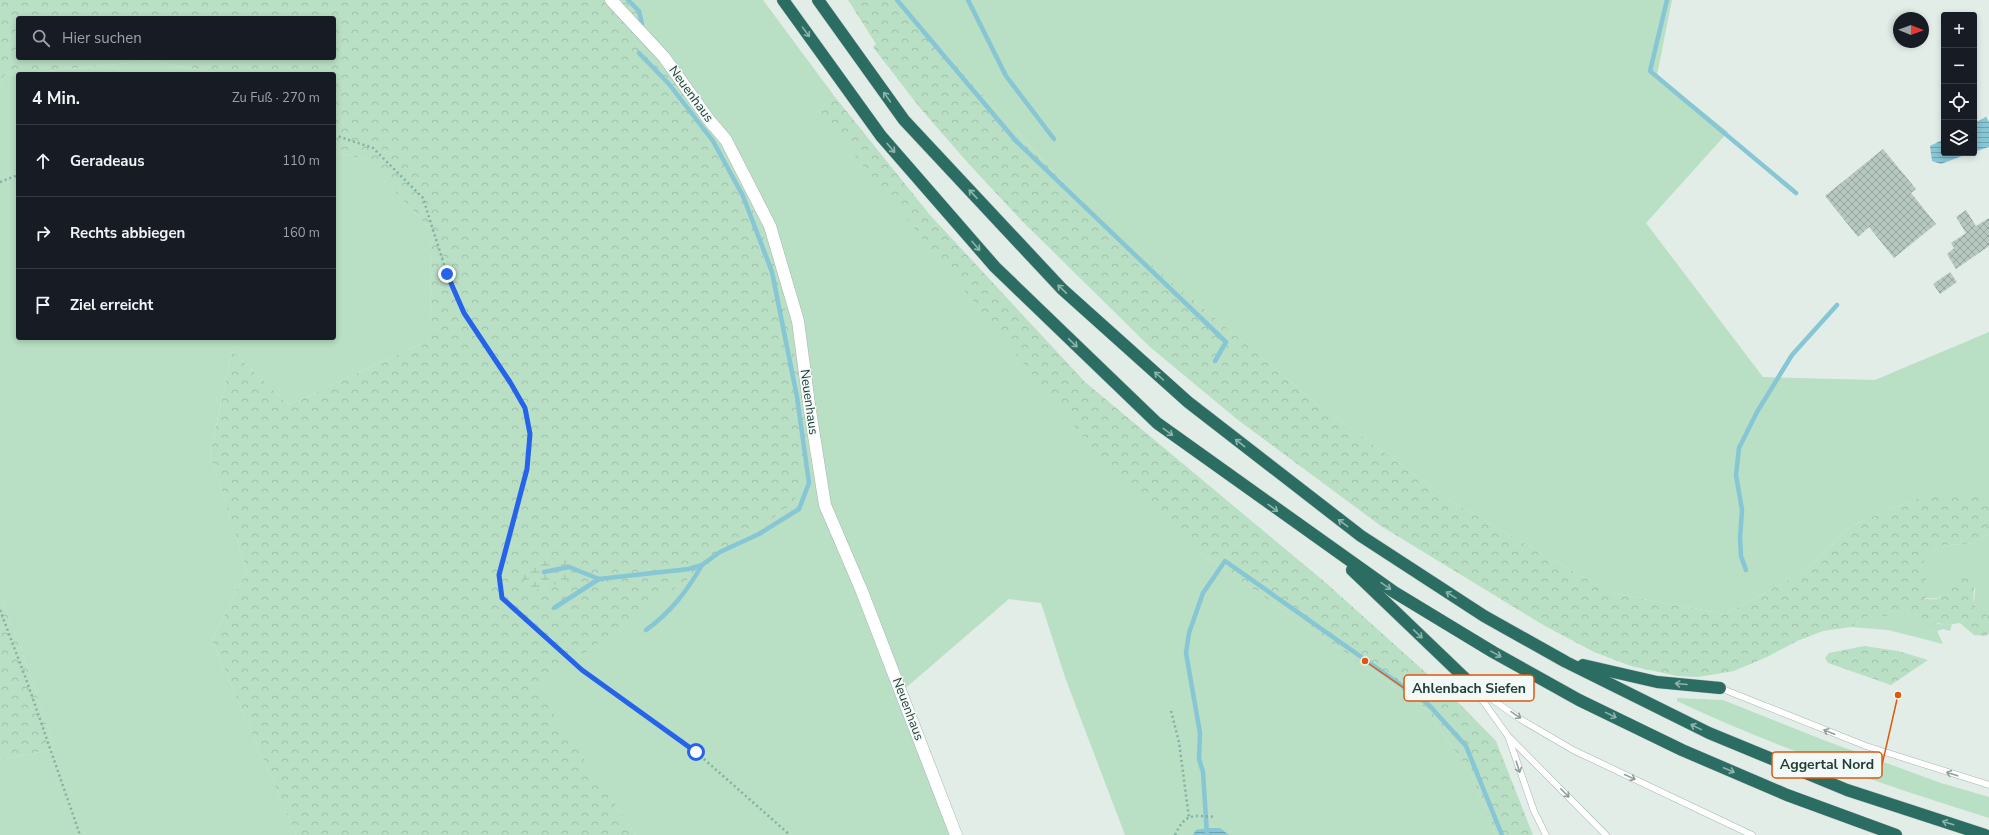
<!DOCTYPE html>
<html lang="de">
<meta charset="utf-8">
<style>
body{margin:0;font-family:"Nunito Sans",sans-serif;background:#242831;color:#f1f3f6}
.controls{position:absolute;right:12px;top:12px;display:grid;overflow:hidden;border-radius:4px;box-shadow:0 2px 6px #0003}
.controls button{width:36px;height:36px;display:grid;place-items:center;padding:0;border:0;border-bottom:1px solid #363941;background:#171b24;color:#f1f3f6;font:20px sans-serif}
.compass{position:absolute;left:1893px;top:12px;width:36px;height:36px;border-radius:50%;background:#171b24;box-shadow:0 2px 6px #0003;rotate:91deg}
.stop{position:absolute;width:12px;height:12px;margin:-9px;border:3px solid #2563eb;border-radius:50%;background:#fff}
.stop.end{background:#2563eb;border-color:#fff;box-shadow:0 1px 4px #0008}
.list{margin:0;padding:0;list-style:none}
h2{display:flex;justify-content:space-between;align-items:center;height:52px;margin:0;padding:0 16px;font-size:17px}
h2 small{font-size:13px;font-weight:400;color:#9ea1a6}
.list li{display:grid;grid-template-columns:26px 1fr auto;gap:12px;align-items:center;box-sizing:border-box;height:72px;padding:0 16px;border-top:1px solid #363941}
.list b{display:block;font-size:15px;white-space:nowrap}
.list em{font-size:13px;font-style:normal;color:#9ea1a6}
.icon{flex:none;width:22px;height:22px;fill:none;stroke:currentColor;stroke-width:2;stroke-linecap:round;stroke-linejoin:round}
.map{position:relative;flex:none;width:1989px;height:835px;overflow:hidden}
.search{position:absolute;background:#171b24;box-shadow:0 2px 6px #0003;left:16px;top:16px;width:320px;height:44px;display:flex;align-items:center;gap:10px;box-sizing:border-box;padding:0 14px;border-radius:4px;color:#9ea1a6;font-size:15px}
.panel{position:absolute;background:#171b24;box-shadow:0 2px 6px #0003;left:16px;top:72px;width:320px;height:268px;border-radius:4px}
.map>svg:first-child{display:block}
</style>
<div class="map">
<svg width="1989" height="835" viewBox="0 0 1989 835">
<defs>
<pattern id="forest-crowns" width="20" height="18" patternUnits="userSpaceOnUse"><rect width="20" height="18" fill="#b9dfc5"/><path d="M2 6a3 3 0 1 1 6 0M12 15a3 3 0 1 1 6 0" fill="none" stroke="#9fc0aa"/></pattern>
<pattern id="wetland-marsh" width="20" height="14" patternUnits="userSpaceOnUse"><rect width="20" height="14" fill="#b9dfc5"/><path d="M1 5h8M5 5V1M11 12h8M15 12V8" fill="none" stroke="#9fc0aa"/></pattern>
<pattern id="water-rules" width="6" height="5" patternUnits="userSpaceOnUse"><rect width="6" height="5" fill="#87c6d5"/><path d="M0 2.5h6" fill="none" stroke="#6ea2ae"/></pattern>
<pattern id="building-cross-hatch" width="8" height="8" patternUnits="userSpaceOnUse"><rect width="8" height="8" fill="#b7c8c1"/><path d="M0 0l8 8M0 8l8-8" fill="none" stroke="#94a49e"/></pattern>
</defs>
<rect width="100%" height="100%" fill="#e2ede8"/>
<!-- green -->
<g fill="#b9dfc5">
<path d="M631,0H763L835,97L818,110L1196,550L1425,708L1470,772L1496,835H1125L1066,680L1041,603L1009,599L902,691L956,835H636L535,688L794,503L753,210Z"/>
<path d="M900,0H1672L1657,75L1728,132L1646,223L1763,377L1875,380L1989,332V495H1925L1851,526L1807,570L1725,614L1611,593L1454,503L1316,403L1097,219L927,34Z"/>
<path d="M150,61L226,74H18V338H334V152L364,159L430,229L431,339L289,405L232,351L210,455L247,571L212,640L296,835H0V760L55,749L21,649L0,596V85L4,75Z"/>
<path d="M1989,533V613L1980,612L1974,603L1975,588L1951,582C1943,596 1942,600 1925,598L1922,564L1939,546L1973,543Z"/>
<path d="M1900,614H1916C1926,622 1939,626 1952,624L1950,631L1943,629L1937,631L1943,644L1888,630L1851,627L1865,617Z"/>
<path d="M1677,698L1723,700L1826,741L1941,783L1989,797V818C1883,785 1777,748 1677,701Z"/>
</g>
<!-- forest -->
<g fill="url(#forest-crowns)" fill-rule="evenodd">
<path d="M0,0H631L753,210L778,274L801,383L807,442L794,503L536,688L636,835H296L212,640L247,571L210,455L232,351L289,405L431,339L430,229L364,159L334,152V74H226L150,61L4,75L0,85ZM18,18H334V58H18Z"/>
<path d="M848,0H900L927,34L1096,218L1316,403L1454,503L1611,593L1725,614L1807,570L1851,526L1925,495H1989V533L1973,543L1939,546L1922,564L1929,590L1925,599C1944,601 1940,595 1950,583C1953,580 1958,579 1962,577C1981,584 1971,589 1974,603C1975,606 1978,609 1980,611L1989,613V633L1986,636L1974,635L1960,623L1944,625L1939,623L1931,625L1916,614L1865,617L1851,627L1823,631L1797,641L1769,656L1734,671L1698,677L1677,676L1631,666L1594,652L1545,626L1381,526L1238,420L1150,347L1021,220L968,163L920,108L873,47L876,44Z"/>
<path d="M835,97L930,215L1085,382L1326,583L1453,697L1496,741L1533,835H1496L1470,772L1425,708L1196,550L1118,480L818,110Z"/>
<path d="M0,596L21,649L55,749L0,760Z"/>
<path d="M1864,646L1898,651L1928,660L1891,685L1828,663L1825,658L1829,653Z"/>
</g>
<!-- wetland -->
<path fill="url(#wetland-marsh)" d="M546,557L579,564L573,579L532,591L521,574Z"/>
<!-- water -->
<g fill="url(#water-rules)">
<path d="M1986,117L1989,122V147L1974,152V123Z"/>
<path d="M1944,139V153H1970L1941,164L1932,161L1930,146Z"/>
<path d="M1208,828H1220L1229,835H1193L1196,830Z"/>
</g>
<g fill="none" stroke-linecap="round" stroke-linejoin="round">
<!-- stream -->
<g stroke="#87c6d5" stroke-width="4.5">
<path d="M628,0L639,11L642,24"/>
<path d="M897,0L1016,141L1226,342L1215,361"/>
<path d="M968,0L1006,76L1054,139"/>
<path d="M1667,0L1650,71L1796,193"/>
<path d="M1746,570L1741,556L1740,538L1742,510L1736,475L1739,448L1757,412L1792,355L1837,305"/>
<path d="M544,572L569,567L599,579L689,569L702,565L720,552L759,534L799,509L809,483L797,397L772,272L743,196L713,141L669,84L639,53"/>
<path d="M554,608L599,579"/>
<path d="M646,630C671,612 687,591 702,565"/>
<path d="M1207,835L1203,772L1199,759L1200,733L1186,653L1189,633L1203,593L1225,561L1428,704L1466,746L1502,835"/>
</g>
</g>
<!-- building -->
<g fill="url(#building-cross-hatch)">
<path d="M1883,149L1916,189L1911,193L1936,224L1894,258L1869,227L1858,237L1825,196Z"/>
<path d="M1966,210L1976,226L1989,218V246L1956,269L1947,254L1954,248L1951,243L1966,233L1956,217Z"/>
<path d="M1950,272L1957,282L1940,294L1933,284Z"/>
</g>
<g fill="none" stroke-linecap="round" stroke-linejoin="round">
<defs>
<g id="lane">
<path d="M1472,685L1520,719L1573,750L1752,835"/>
<path d="M1720,688L1866,746L1989,785"/>
<path d="M1475,690L1508,736L1534,811L1546,835"/>
<path d="M1509,737L1606,835"/>
</g>
<path id="street" d="M611,0L664,57L709,120L726,140L770,226L798,321L809,404L825,505L861,589L956,835"/>
<g id="highway">
<path d="M783,0L881,136L995,267L1157,423L1394,592L1493,652L1579,700L1682,750L1787,795L1896,835"/>
<path d="M818,0L904,120L1062,289L1188,402L1361,536L1484,616L1566,662L1709,733L1847,790L1985,835"/>
<path d="M1352,570L1472,685"/>
<path d="M1583,665L1657,682L1720,688"/>
</g>
</defs>
<!-- lane casing -->
<use href="#lane" stroke="#a4b5b0" stroke-width="7"/>
<!-- street casing -->
<use href="#street" stroke="#a4b5b0" stroke-width="13"/>
<!-- highway casing -->
<use href="#highway" stroke="#c1c9c7" stroke-width="13"/>
<!-- path -->
<g stroke="#80b2a4" stroke-width="2.5" stroke-dasharray="2 3" stroke-linecap="butt">
<path d="M334,135L373,148L423,198L447,274L464,313L510,382L525,408L530,434L527,469L499,575L502,598L582,670L696,752L790,835"/>
<path d="M0,182L18,175"/>
<path d="M0,610L26,679L80,835"/>
<path d="M1171,711L1179,742L1189,818"/>
<path d="M1175,835C1185,813 1193,815 1215,817"/>
</g>
<!-- lane -->
<use href="#lane" stroke="#fff" stroke-width="6"/>
<!-- street -->
<use href="#street" stroke="#fff" stroke-width="12"/>
<!-- highway -->
<use href="#highway" stroke="#2b6d62" stroke-width="12"/>
</g>
<!-- one-way arrows -->
<defs><path id="oneway-shaft" d="M-6 0H5M1.5-3L5.5 0L1.5 3" fill="none" stroke-width="1.6" stroke-linecap="round" stroke-linejoin="round"/></defs>
<g stroke="#8fb3ac">
<use href="#oneway-shaft" transform="translate(806 32) rotate(54)"/>
<use href="#oneway-shaft" transform="translate(887 97) rotate(-125)"/>
<use href="#oneway-shaft" transform="translate(891 148) rotate(49)"/>
<use href="#oneway-shaft" transform="translate(973 194) rotate(-133)"/>
<use href="#oneway-shaft" transform="translate(976 246) rotate(49)"/>
<use href="#oneway-shaft" transform="translate(1062 289) rotate(-136)"/>
<use href="#oneway-shaft" transform="translate(1073 343) rotate(44)"/>
<use href="#oneway-shaft" transform="translate(1159 376) rotate(-138)"/>
<use href="#oneway-shaft" transform="translate(1168 432) rotate(36)"/>
<use href="#oneway-shaft" transform="translate(1240 443) rotate(-142)"/>
<use href="#oneway-shaft" transform="translate(1273 508) rotate(36)"/>
<use href="#oneway-shaft" transform="translate(1343 523) rotate(-143)"/>
<use href="#oneway-shaft" transform="translate(1386 586) rotate(35)"/>
<use href="#oneway-shaft" transform="translate(1451 595) rotate(-148)"/>
<use href="#oneway-shaft" transform="translate(1418 634) rotate(44)"/>
<use href="#oneway-shaft" transform="translate(1496 654) rotate(29)"/>
<use href="#oneway-shaft" transform="translate(1681 684) rotate(-175)"/>
<use href="#oneway-shaft" transform="translate(1611 715) rotate(26)"/>
<use href="#oneway-shaft" transform="translate(1696 727) rotate(-154)"/>
<use href="#oneway-shaft" transform="translate(1729 770) rotate(23)"/>
<use href="#oneway-shaft" transform="translate(1948 823) rotate(-162)"/>
</g>
<g stroke="#909f9c">
<use href="#oneway-shaft" transform="translate(1516 715) rotate(34)"/>
<use href="#oneway-shaft" transform="translate(1829 732) rotate(-158)"/>
<use href="#oneway-shaft" transform="translate(1518 767) rotate(72)"/>
<use href="#oneway-shaft" transform="translate(1952 774) rotate(-162)"/>
<use href="#oneway-shaft" transform="translate(1630 777) rotate(25)"/>
<use href="#oneway-shaft" transform="translate(1565 793) rotate(45)"/>
</g>
<g fill="none" stroke-linecap="round" stroke-linejoin="round">
<!-- route -->
<path stroke="#2563eb" stroke-width="5" d="M447,274L464,313L510,382L525,408L530,434L527,469L499,575L502,598L582,670L696,752"/>
</g>
<g text-anchor="middle" dominant-baseline="central" stroke-width="3" stroke-linejoin="round" paint-order="stroke">
<!-- street labels -->
<g font-size="13" fill="#213f38" stroke="#f3f9f6">
<text transform="translate(691 94) rotate(54)">Neuenhaus</text>
<text transform="translate(809 402) rotate(82)">Neuenhaus</text>
<text transform="translate(908 709) rotate(69)">Neuenhaus</text>
</g>
</g>
<!-- callouts -->
<path fill="none" stroke="#de580e" stroke-width="1.5" d="M1365 661L1404 688M1898 695L1882 765"/>
<g fill="#de580e" stroke="#f3f9f6" stroke-width="1.5">
<circle cx="1365" cy="661" r="4"/>
<circle cx="1898" cy="695" r="4"/>
</g>
<g fill="#f3f9f6" stroke="#de580e" stroke-width="1.5">
<rect x="1404" y="675" width="130" height="26" rx="4"/>
<rect x="1772" y="752" width="110" height="26" rx="4"/>
</g>
<g font-size="14" text-anchor="middle" font-weight="bold" fill="#213f38">
<text x="1469" y="693">Ahlenbach Siefen</text>
<text x="1827" y="769">Aggertal Nord</text>
</g>
</svg>
<div class="controls">
<button>+</button>
<button>−</button>
<button><svg class="icon" aria-label="locate" viewBox="0 0 24 24"><circle cx="12" cy="12" r="6"/><path d="M12 2v4M12 18v4M2 12h4M18 12h4"/></svg></button>
<button><svg class="icon" aria-label="layers" viewBox="0 0 24 24"><path d="M12 4l9 5-9 5-9-5zM3 14l9 5 9-5"/></svg></button>
</div>
<svg class="compass" viewBox="-18 -18 36 36"><path d="M0-13l5 13h-10z" fill="#e53935"/><path d="M0 13l5-13h-10z" fill="#9ea1a6"/></svg>
<div class="stop" style="left:696px;top:752px"></div>
<div class="stop end" style="left:447px;top:274px"></div>
<div class="search"><svg class="icon" aria-label="search" viewBox="0 0 24 24"><circle cx="10" cy="10" r="6"/><path d="M15 15l6 6"/></svg>Hier suchen</div>
<section class="panel">
<h2>4 Min.<small>Zu Fuß · 270 m</small></h2>
<ul class="list">
<li><svg class="icon" aria-label="ahead" viewBox="0 0 24 24"><path d="M12 20V5M6 11l6-6 6 6"/></svg><div><b>Geradeaus</b></div><em>110 m</em></li>
<li><svg class="icon" aria-label="right" viewBox="0 0 24 24"><path d="M7 20v-9h11M14 6l5 5-5 5"/></svg><div><b>Rechts abbiegen</b></div><em>160 m</em></li>
<li><svg class="icon" aria-label="arrive" viewBox="0 0 24 24"><path d="M6 21V4h12l-3 4 3 4H6"/></svg><div><b>Ziel erreicht</b></div></li>
</ul>
</section>
</div>
